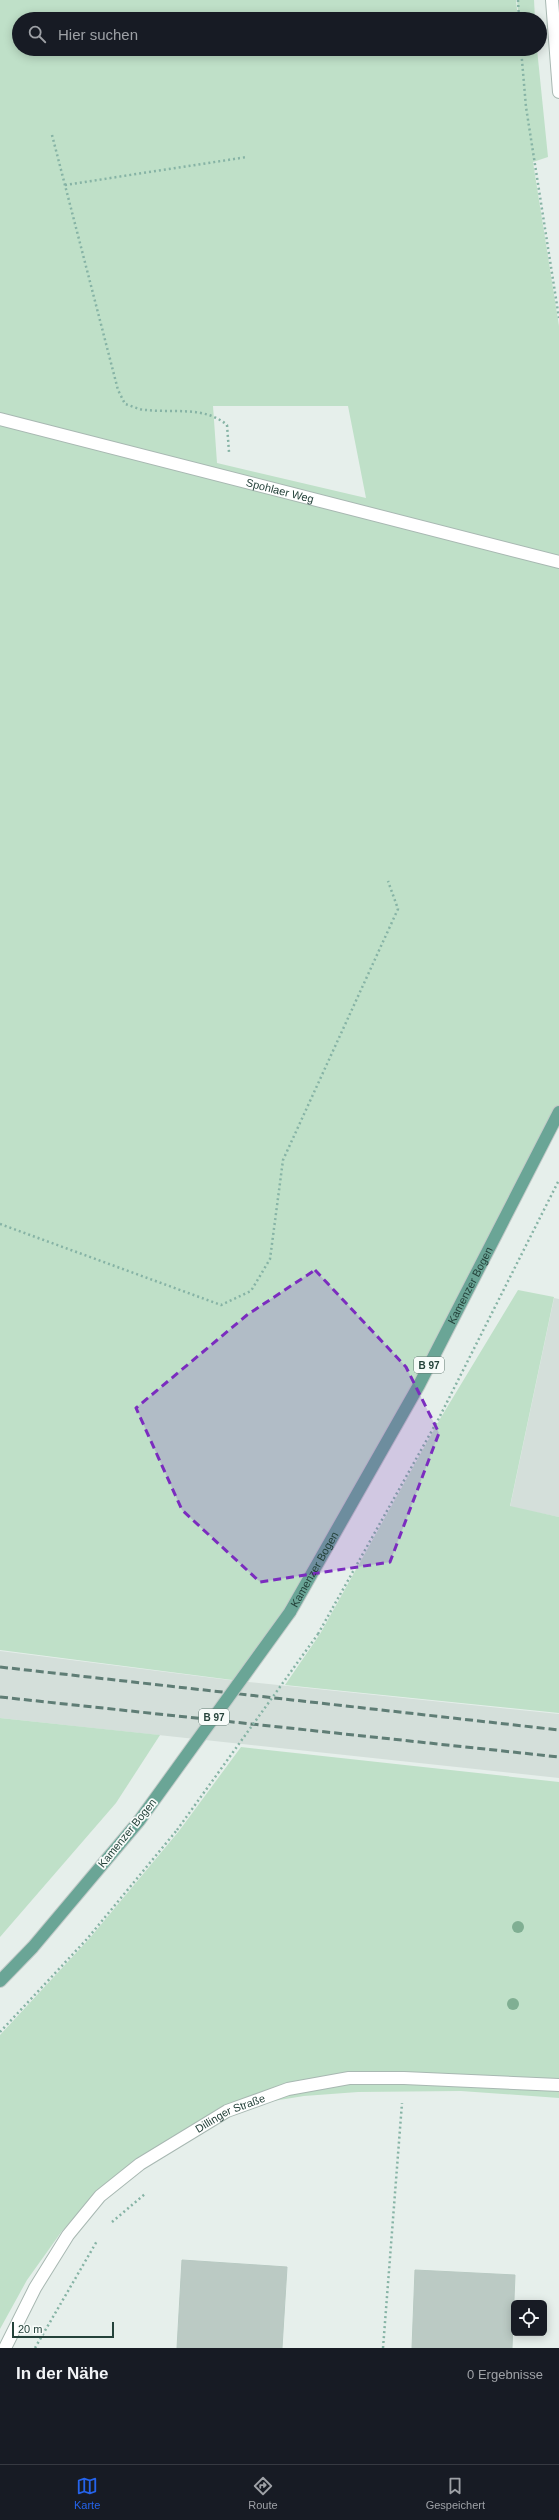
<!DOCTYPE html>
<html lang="de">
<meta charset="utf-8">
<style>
body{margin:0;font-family:Arial,sans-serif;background:#242831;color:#f1f3f6}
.controls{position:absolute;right:12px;bottom:12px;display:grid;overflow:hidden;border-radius:6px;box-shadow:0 2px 10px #0003}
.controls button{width:36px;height:36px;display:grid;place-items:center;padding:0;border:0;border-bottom:1px solid #363941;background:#171b24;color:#f1f3f6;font:20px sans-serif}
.scale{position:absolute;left:12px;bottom:10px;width:102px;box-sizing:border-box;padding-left:4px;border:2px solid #24423a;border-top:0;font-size:11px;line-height:14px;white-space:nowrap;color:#24423a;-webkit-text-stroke:3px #f7fbf9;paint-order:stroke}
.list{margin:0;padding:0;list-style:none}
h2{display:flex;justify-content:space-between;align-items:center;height:52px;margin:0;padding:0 16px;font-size:17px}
h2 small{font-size:13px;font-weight:400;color:#9ea1a6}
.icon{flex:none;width:22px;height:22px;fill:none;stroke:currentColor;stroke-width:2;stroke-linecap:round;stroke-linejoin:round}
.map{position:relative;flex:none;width:559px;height:2348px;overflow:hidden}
.search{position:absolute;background:#171b24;box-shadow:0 2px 10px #0003;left:12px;right:12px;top:12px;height:44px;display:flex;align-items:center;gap:10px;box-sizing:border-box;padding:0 14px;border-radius:22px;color:#9ea1a6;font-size:15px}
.sheet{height:116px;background:#171b24}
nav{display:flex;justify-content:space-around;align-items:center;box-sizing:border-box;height:56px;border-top:1px solid #363941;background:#171b24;font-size:11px;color:#9ea1a6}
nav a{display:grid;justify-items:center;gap:2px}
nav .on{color:#2563eb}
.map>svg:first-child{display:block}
</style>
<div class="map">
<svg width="559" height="2348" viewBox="0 0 559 2348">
<rect width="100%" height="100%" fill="#e6efeb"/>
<!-- built -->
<g fill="#d4dfda">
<path d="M554,1298L559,1299V1517L510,1507Z"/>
<path d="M0,1651L229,1680L559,1714V1778L0,1718Z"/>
</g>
<!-- green -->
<g fill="#bfe0c8" fill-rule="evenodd">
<path d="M0,0H516L518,19H19V49H537L548,157L533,162L559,326V561L0,418ZM213,406H348L366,498L217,463Z"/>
<path d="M517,0H534L535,19H519Z"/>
<path d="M0,421L559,563V1105L419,1385L290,1612L240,1681L0,1650Z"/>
<path d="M518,1290L554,1297L510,1506L559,1517V1713L285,1685L320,1634L440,1419Z"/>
<path d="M0,1718L160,1735L116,1803L0,1937Z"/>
<path d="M241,1747L559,1782V2098L461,2091L358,2092L304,2096L273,2101L241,2110L185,2133L96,2193L62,2231L27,2280L0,2329V2035L89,1939L179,1831Z"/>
</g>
<!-- building -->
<g fill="#bbcac4" stroke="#b8c9c2">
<path d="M182,2260L287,2267L282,2348H177Z"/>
<path d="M415,2270L515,2275L512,2348H412Z"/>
</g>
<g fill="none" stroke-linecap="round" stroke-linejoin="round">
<defs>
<g id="service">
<path id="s1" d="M0,419L559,562"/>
</g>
<g id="minor">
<path d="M552,0L559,92"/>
<path id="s2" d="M5,2348L35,2288L68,2235L100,2196L140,2164L227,2111L288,2089L349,2078H404L559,2085"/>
</g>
<g id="primary">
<path id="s3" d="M290,1612L419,1385L559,1112"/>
<path d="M0,1981L33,1947L139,1821"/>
</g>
</defs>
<!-- service casing -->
<use href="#service" stroke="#a8b8b2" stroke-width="14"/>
<!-- minor casing -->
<use href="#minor" stroke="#a8b8b2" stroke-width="14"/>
<!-- primary casing -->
<use href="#primary" stroke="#c2cac8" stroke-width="14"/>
<!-- path -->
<g stroke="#86b3a5" stroke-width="2.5" stroke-dasharray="2 3" stroke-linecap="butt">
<path d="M518,0L519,19"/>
<path d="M521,49L526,107L559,318"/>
<path d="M52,135L118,390L125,404C132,406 139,410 146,410C174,413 205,406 227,425L229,452"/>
<path d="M65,185L247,157"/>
<path d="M0,1224L221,1305L251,1291L270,1259L283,1160L398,909L388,881"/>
<path d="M318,1634L439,1418L559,1180"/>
<path d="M0,2032L87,1939L177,1830"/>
<path d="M112,2222L145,2194"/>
<path d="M35,2348L97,2241"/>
<path d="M383,2348L402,2103"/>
</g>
<!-- service -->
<use href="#service" stroke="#fff" stroke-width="12"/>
<!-- minor -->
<use href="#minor" stroke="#fff" stroke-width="12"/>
<!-- primary -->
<use href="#primary" stroke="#6aa596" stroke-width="12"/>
<!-- rail -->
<g stroke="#5f7d75" stroke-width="3" stroke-dasharray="8 4" stroke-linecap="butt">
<path d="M0,1667L559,1730"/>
<path d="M0,1697L559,1757"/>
</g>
<defs>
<path id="primary-bridge" d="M139,1821L290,1612"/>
</defs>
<!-- primary-bridge casing -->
<use href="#primary-bridge" stroke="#c2cac8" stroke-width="14" stroke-linecap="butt"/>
<!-- path-bridge -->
<path stroke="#86b3a5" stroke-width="2.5" stroke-dasharray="2 3" stroke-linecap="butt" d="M177,1830L318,1634"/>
<!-- primary-bridge -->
<use href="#primary-bridge" stroke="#6aa596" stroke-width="12"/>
</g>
<!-- trees -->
<g fill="#80af93">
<circle cx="518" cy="1927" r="6"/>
<circle cx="513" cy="2004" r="6"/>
</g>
<!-- marked area -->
<path fill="#7b2cbf" fill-opacity="0.2" stroke="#7b2cbf" stroke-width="3" stroke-dasharray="8 5" stroke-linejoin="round" d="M315,1270L406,1367L439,1433L390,1562L260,1582L182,1510L136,1408L247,1315Z"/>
<g text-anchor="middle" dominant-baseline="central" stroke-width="3.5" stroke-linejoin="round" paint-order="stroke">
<!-- shield labels -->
<g fill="#f7fbf9" stroke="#637a73" stroke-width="1">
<rect x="414" y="1357" width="30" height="16" rx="3"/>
<rect x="199" y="1709" width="30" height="16" rx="3"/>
</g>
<g font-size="10" font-weight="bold" fill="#24423a">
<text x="429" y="1365">B 97</text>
<text x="214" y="1717">B 97</text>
</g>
<!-- street labels -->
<g font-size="11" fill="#24423a" stroke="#f7fbf9">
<text stroke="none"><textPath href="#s1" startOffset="289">Spohlaer Weg</textPath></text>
<text stroke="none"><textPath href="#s3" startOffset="373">Kamenzer Bogen</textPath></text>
<text stroke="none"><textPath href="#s3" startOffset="49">Kamenzer Bogen</textPath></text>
<text transform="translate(127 1833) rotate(-51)">Kamenzer Bogen</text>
<text stroke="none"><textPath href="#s2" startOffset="335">Dillinger Straße</textPath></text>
</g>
</g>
</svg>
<div class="controls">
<button><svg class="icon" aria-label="locate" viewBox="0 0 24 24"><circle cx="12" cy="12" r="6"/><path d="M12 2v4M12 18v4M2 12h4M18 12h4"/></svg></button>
</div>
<div class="scale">20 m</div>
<div class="search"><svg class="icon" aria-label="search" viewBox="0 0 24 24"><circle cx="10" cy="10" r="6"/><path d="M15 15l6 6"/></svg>Hier suchen</div>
</div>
<section class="sheet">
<h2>In der Nähe<small>0 Ergebnisse</small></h2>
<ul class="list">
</ul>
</section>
<nav>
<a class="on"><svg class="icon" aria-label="map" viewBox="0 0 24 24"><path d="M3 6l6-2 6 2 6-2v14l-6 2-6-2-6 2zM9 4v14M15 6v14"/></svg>Karte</a>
<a><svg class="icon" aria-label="directions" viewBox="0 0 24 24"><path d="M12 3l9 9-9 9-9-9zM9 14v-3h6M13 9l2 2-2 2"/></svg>Route</a>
<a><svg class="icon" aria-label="saved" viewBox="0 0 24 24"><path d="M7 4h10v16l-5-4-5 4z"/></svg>Gespeichert</a>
</nav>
